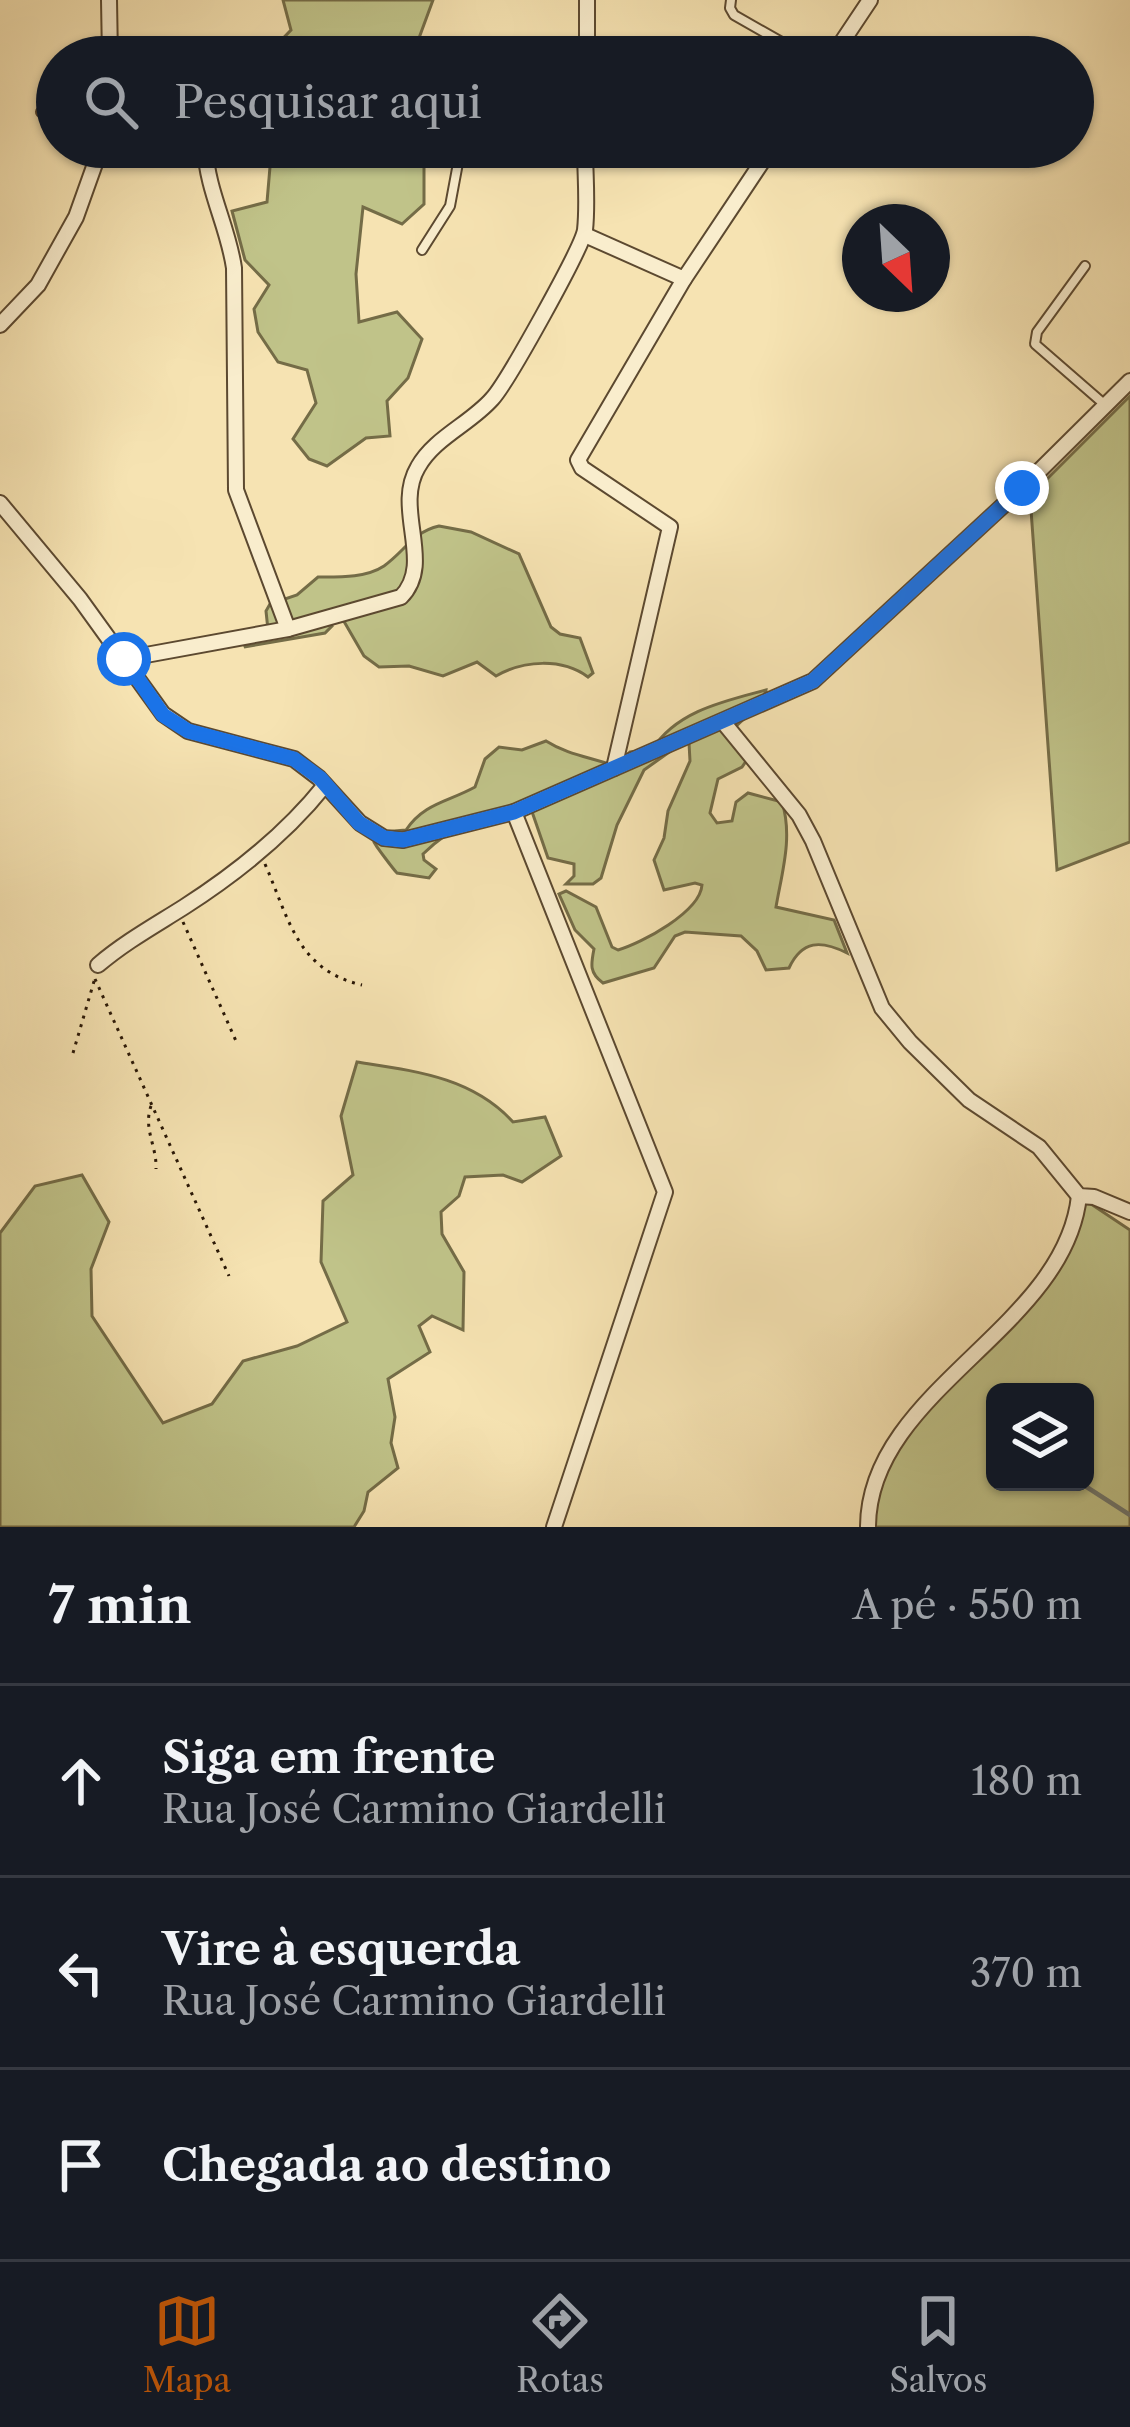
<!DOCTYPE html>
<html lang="pt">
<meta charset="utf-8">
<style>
body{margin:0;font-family:"Libre Caslon Text",serif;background:#242831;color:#f1f3f6}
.controls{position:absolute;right:36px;bottom:36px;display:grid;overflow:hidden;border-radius:18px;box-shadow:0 3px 9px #0004}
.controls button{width:108px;height:108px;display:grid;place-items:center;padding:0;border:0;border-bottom:3px solid #363941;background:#171b24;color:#f1f3f6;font:60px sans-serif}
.compass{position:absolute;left:842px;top:204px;width:108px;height:108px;border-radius:50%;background:#171b24;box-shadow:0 3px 9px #0004;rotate:155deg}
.stop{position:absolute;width:36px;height:36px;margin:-27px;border:9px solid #1a73e8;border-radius:50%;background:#fff}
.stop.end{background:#1a73e8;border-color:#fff;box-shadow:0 3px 12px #0008}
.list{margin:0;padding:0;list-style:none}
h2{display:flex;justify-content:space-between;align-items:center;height:156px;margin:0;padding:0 48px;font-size:51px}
h2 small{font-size:39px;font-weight:400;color:#9ea1a6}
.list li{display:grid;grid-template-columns:78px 1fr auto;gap:36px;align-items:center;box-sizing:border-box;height:192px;padding:0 48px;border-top:3px solid #363941}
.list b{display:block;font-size:45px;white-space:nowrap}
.list p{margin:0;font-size:39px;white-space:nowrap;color:#9ea1a6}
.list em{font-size:39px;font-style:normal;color:#9ea1a6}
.icon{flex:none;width:66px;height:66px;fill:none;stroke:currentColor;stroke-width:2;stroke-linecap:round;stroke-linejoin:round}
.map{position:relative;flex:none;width:1130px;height:1527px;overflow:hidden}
.search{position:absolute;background:#171b24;box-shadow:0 3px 9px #0004;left:36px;right:36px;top:36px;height:132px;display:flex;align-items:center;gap:30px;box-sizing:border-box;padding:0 42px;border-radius:66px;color:#9ea1a6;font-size:45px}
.sheet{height:732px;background:#171b24}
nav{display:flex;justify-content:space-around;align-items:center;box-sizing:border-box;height:168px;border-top:3px solid #363941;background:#171b24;font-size:33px;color:#9ea1a6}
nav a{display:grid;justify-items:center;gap:6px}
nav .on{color:#b45309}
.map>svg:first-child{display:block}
</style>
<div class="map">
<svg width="1130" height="1527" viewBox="0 0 1130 1527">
<rect width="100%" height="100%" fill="#f6e3b2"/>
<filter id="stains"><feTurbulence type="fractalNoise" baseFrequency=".00167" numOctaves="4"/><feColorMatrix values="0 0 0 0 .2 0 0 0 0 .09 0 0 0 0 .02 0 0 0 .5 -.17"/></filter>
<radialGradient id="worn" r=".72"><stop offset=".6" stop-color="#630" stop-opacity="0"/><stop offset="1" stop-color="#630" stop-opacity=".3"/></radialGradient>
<!-- green -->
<g fill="#c0c389" stroke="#746c47" stroke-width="3" fill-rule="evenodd">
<path d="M283,0H433L412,57H265L291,30Z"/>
<path d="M262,147H404L424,163V204L402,224L363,207L356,274L359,322L397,312L422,339L408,378L387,401L390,436L366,438L327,466L309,459L293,439L316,403L307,370L278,362L258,332L254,309L269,285L245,260L232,211L267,202L270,167Z"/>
<path d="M1130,396V842L1057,870L1030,496Z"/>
<path d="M439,526L471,532L519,554L551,627L560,634L580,638L593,673L588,677C562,658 524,660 496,676L477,662L443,676L409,666L379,667L364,656L342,618L326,617L332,626L325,633L244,647L268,630L266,611L270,604L297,595L318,577C339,577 366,578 384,566C405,551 413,532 439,526Z"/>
<path d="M766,690L765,699L730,732L749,757L742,767L718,779L710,813L717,823L732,821L736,802L748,793L782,802C793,837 782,872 776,907L834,920L847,953C821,940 802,940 789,968L766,970L757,951L741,936L685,932L675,936L654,968L603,983C589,973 591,964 594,949L575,930L559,894L566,891L596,907L612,947L618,950C642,943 700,912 702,885L695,883L664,890L654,860L664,838L668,811L690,761L689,743H682L644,770L617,825L601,878L593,884H566L574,876V864L548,858L529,803C487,810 454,824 423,854L424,860L436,869L429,878L397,873C394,870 375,845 374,842L383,832L406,830C424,803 448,802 475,787L485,759L499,747L522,750L546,741C568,755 590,757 615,766L630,752L652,750C676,711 725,701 766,690Z"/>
<path d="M357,1062C415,1071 472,1077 513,1122L545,1117L561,1156L522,1182L503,1175L465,1177L459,1196L441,1212L442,1234L464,1272L463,1330L432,1316L419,1326L430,1352L388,1379L395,1417L391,1443L398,1468L368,1492L364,1511L354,1527H0V1233L35,1186L82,1175L109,1222L91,1269L92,1316L163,1423L212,1404L243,1361L297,1346L347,1322L321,1262L323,1201L353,1175L341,1116Z"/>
<path d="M1079,1196L1130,1230V1527H868C870,1438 990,1347 1043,1281C1060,1259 1068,1222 1079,1196ZM995,1392H1085V1482H995Z"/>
</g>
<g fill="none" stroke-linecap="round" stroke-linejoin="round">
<!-- stream -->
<path stroke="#717970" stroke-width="4.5" d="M1082,1484L1130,1515"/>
<defs>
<g id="lane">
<path d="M731,0L730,8L734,15L808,57"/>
<path d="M41,112L57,113"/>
<path d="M422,250L450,206L461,147"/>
<path d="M1085,266L1037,332L1035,344L1104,404"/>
</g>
<g id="street">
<path d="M109,0L110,57"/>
<path d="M587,57V0"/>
<path d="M832,57L870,0"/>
<path d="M205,147C207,191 228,226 234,268L236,490L288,629"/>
<path d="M585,235L684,279L772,147"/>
<path d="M0,325L38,285L76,217L101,147"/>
<path d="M0,503L80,599L163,714L188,731L294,759L319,778L360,823L384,838L403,840L514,812L813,681L1022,488L1130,381"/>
<path d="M124,659L288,629L401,597C435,563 393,509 418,467C434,438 470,424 492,399C507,383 582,248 585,230C588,203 585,174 585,147"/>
<path d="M724,723L799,815L813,841L882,1008L910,1042L969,1100L1039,1147L1079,1196L1094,1197L1130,1212"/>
<path d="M614,768L670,527L582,468L578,460L684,279"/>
<path d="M514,812L665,1192L554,1527"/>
<path d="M98,965C125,942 154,926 184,907C237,873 286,834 325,785"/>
<path d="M868,1527C868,1391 1065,1329 1079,1196"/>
</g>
</defs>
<!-- lane casing -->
<use href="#lane" stroke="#5c4930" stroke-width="12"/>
<!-- street casing -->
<use href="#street" stroke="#5c4930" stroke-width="18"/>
<!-- path -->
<g stroke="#281605" stroke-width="3" stroke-dasharray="3 6" stroke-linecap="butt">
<path d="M265,864C289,919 297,970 362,985"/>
<path d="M183,922L236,1041"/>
<path d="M95,979L229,1276"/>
<path d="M73,1053L95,978"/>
<path d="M151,1106C143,1129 157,1146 156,1169"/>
</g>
<!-- lane -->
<use href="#lane" stroke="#f9edcd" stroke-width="8"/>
<!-- street -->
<use href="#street" stroke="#f9edcd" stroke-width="14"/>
</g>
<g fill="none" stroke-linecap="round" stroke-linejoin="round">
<!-- route -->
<path stroke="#1a73e8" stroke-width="15" d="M124,659L163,715L188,731L294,759L320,778L359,823L384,838L403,840L514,812L813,681L1022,488"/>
</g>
<rect width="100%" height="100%" filter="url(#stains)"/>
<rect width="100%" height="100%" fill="url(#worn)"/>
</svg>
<div class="controls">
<button><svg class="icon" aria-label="layers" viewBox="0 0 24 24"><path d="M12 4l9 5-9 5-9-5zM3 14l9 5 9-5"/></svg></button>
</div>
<svg class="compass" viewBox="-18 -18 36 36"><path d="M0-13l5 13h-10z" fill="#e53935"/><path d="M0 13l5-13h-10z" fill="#9ea1a6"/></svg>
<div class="stop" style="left:124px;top:659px"></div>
<div class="stop end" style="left:1022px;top:488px"></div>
<div class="search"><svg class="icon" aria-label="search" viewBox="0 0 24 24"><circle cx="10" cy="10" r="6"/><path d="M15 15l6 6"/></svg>Pesquisar aqui</div>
</div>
<section class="sheet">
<h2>7 min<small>A pé · 550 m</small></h2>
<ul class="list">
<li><svg class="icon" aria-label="ahead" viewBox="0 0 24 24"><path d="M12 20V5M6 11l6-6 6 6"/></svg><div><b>Siga em frente</b><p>Rua José Carmino Giardelli</p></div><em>180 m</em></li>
<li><svg class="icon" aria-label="left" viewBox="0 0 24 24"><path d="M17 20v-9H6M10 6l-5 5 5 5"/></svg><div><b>Vire à esquerda</b><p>Rua José Carmino Giardelli</p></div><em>370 m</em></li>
<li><svg class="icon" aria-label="arrive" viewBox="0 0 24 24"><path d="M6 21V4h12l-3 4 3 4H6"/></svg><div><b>Chegada ao destino</b></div></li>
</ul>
</section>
<nav>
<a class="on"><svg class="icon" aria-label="map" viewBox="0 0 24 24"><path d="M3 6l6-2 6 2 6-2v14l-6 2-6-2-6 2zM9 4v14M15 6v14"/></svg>Mapa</a>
<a><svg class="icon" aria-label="directions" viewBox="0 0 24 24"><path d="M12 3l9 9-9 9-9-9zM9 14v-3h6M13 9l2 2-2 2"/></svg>Rotas</a>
<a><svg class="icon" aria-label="saved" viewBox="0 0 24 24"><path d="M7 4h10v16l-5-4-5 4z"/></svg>Salvos</a>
</nav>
